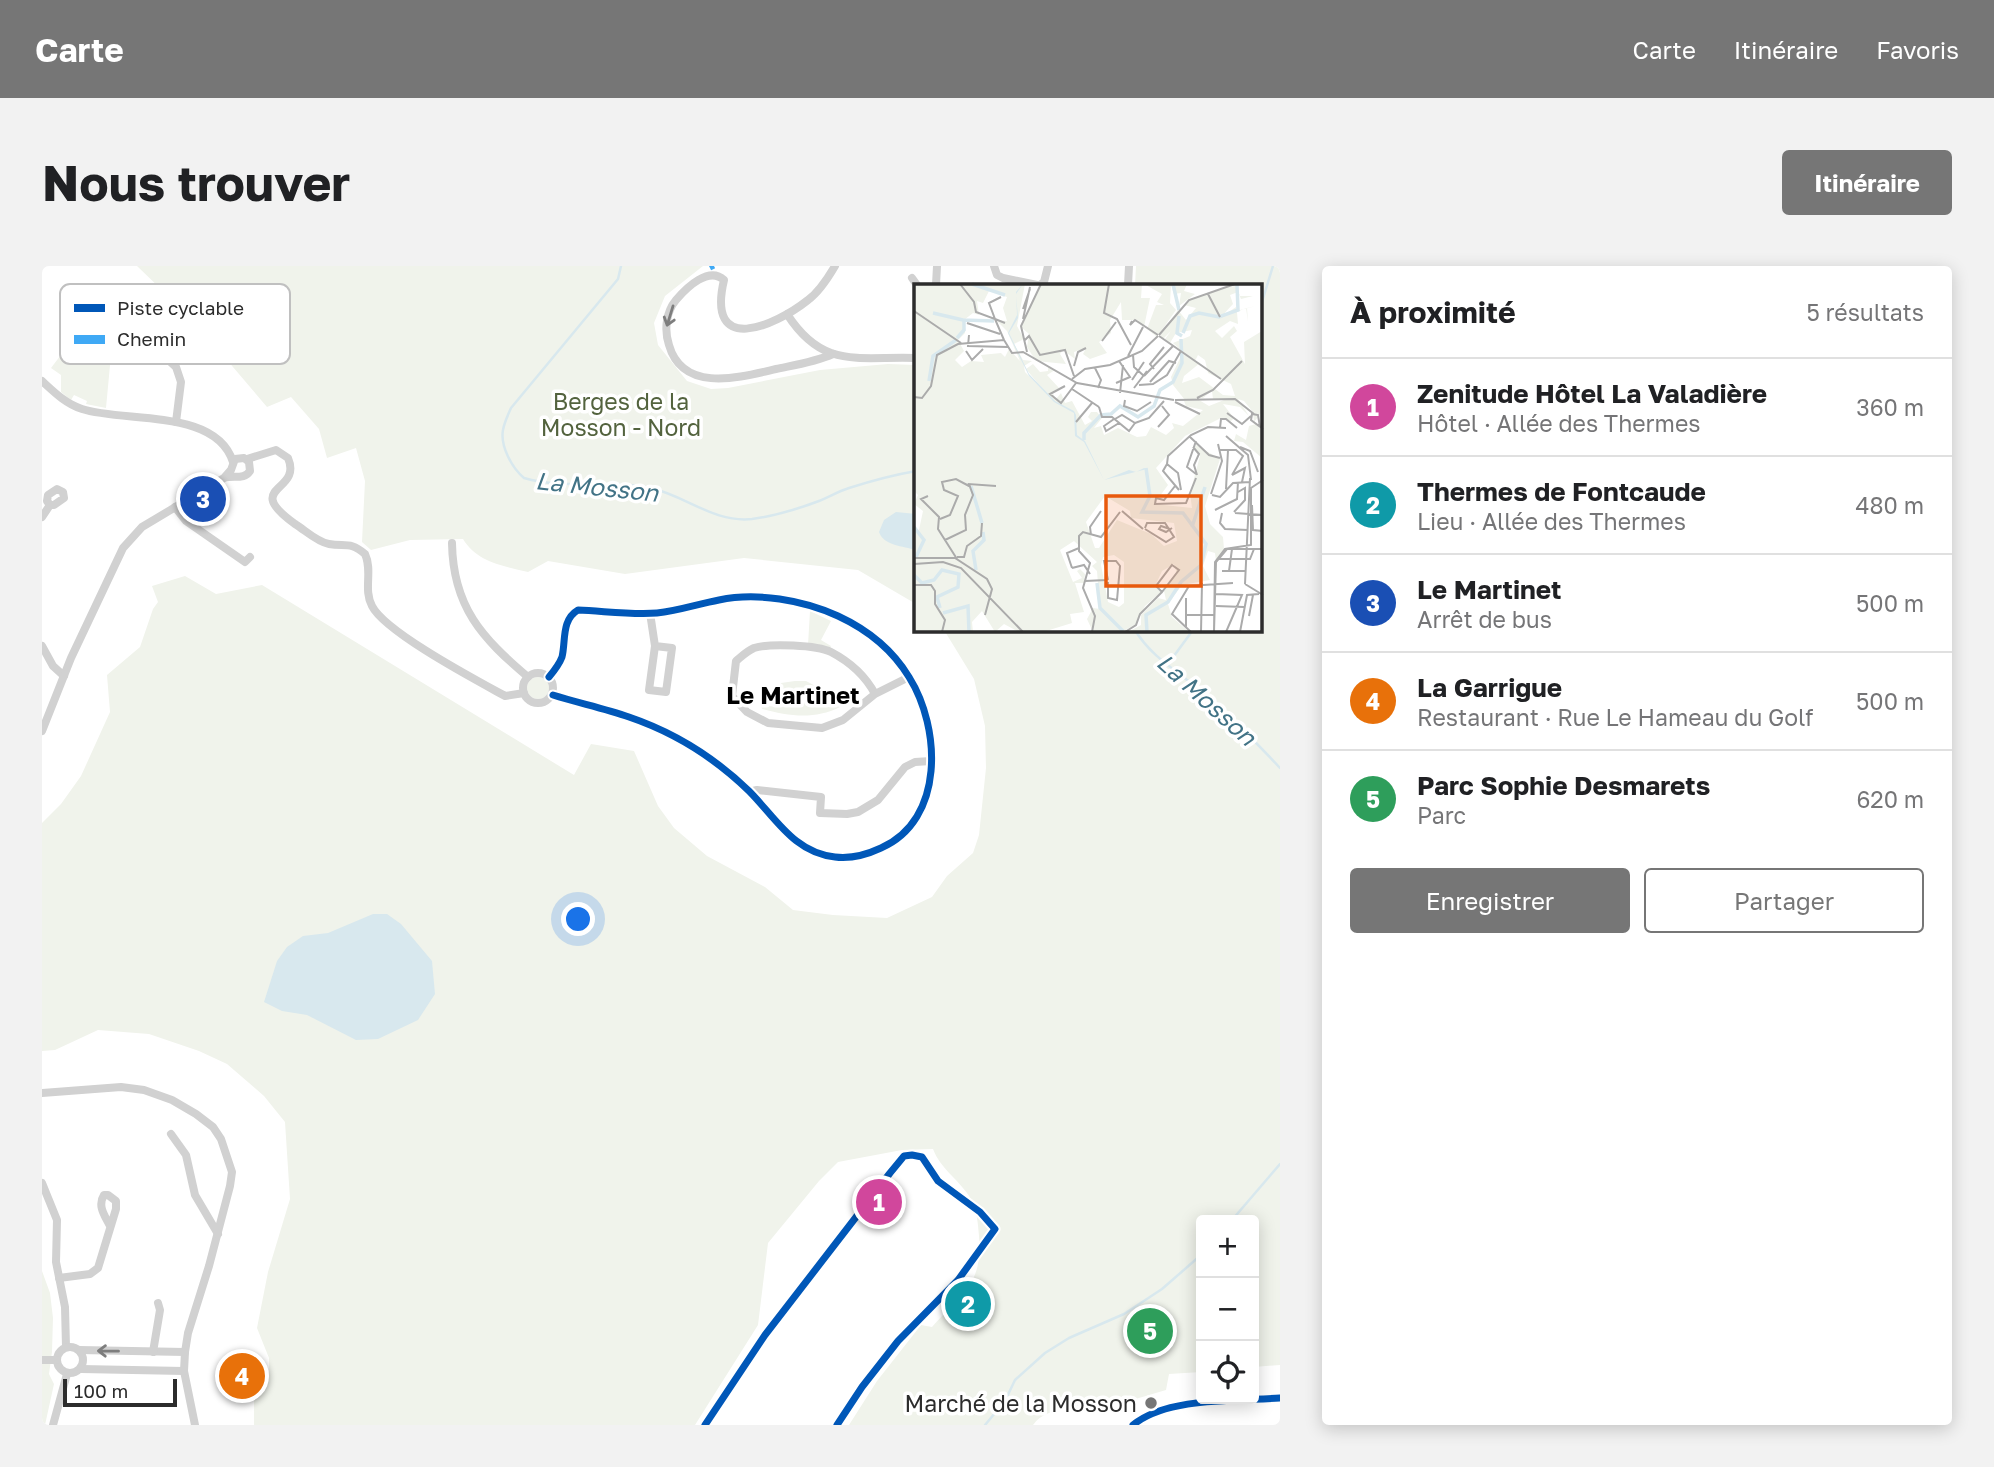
<!DOCTYPE html>
<html lang="fr">
<meta charset="utf-8">
<style>
body{margin:0;font-family:"Golos Text",sans-serif;background:#f2f2f2;color:#202124}
.controls{position:absolute;right:21px;bottom:21px;display:grid;overflow:hidden;border-radius:7px;box-shadow:0 4px 18px #0003}
.controls button{width:63px;height:63px;display:grid;place-items:center;padding:0;border:0;border-bottom:2px solid #e0e0e0;background:#fff;color:#202124;font:35px sans-serif}
.scale{position:absolute;left:21px;bottom:18px;width:114px;box-sizing:border-box;padding-left:7px;border:4px solid #2c2c2c;border-top:0;font-size:19px;line-height:24px;white-space:nowrap;color:#2c2c2c;-webkit-text-stroke:5px #fff;paint-order:stroke}
.you{position:absolute;left:537px;top:654px;width:24px;height:24px;margin:-18px;border:5px solid #fff;border-radius:50%;background:#1a73e8;box-shadow:0 0 0 10px #1a73e833}
.badge{display:grid;place-items:center;width:46px;height:46px;border-radius:50%;background:#767676;color:#fff;font-size:23px;font-weight:700}
.pin{position:absolute;translate:-50% -50%;border:4px solid #fff;box-shadow:0 2px 7px #0006}
.list{margin:0;padding:0;list-style:none}
h2{display:flex;justify-content:space-between;align-items:center;height:91px;margin:0;padding:0 28px;font-size:30px}
h2 small{font-size:23px;font-weight:400;color:#757577}
.list li{display:grid;grid-template-columns:46px 1fr auto;gap:21px;align-items:center;box-sizing:border-box;height:98px;padding:0 28px;border-top:2px solid #e0e0e0}
.list b{display:block;font-size:26px;white-space:nowrap}
.list p{margin:0;font-size:23px;white-space:nowrap;color:#757577}
.list em{font-size:23px;font-style:normal;color:#757577}
.actions{display:flex;gap:14px;padding:21px 28px}
.actions a{flex:1;padding:16px 0;border:2px solid #767676;border-radius:7px;text-align:center;font-size:24px;color:#767676}
.actions .main{background:#767676;color:#fff}
.icon{flex:none;width:38px;height:38px;fill:none;stroke:currentColor;stroke-width:2;stroke-linecap:round;stroke-linejoin:round}
.map{position:relative;flex:none;width:1238px;height:1159px;overflow:hidden;border-radius:7px}
header{display:flex;align-items:center;gap:42px;box-sizing:border-box;height:98px;padding:0 35px;background:#767676;color:#fff}
header strong{font-size:33px}
nav{display:flex;gap:38px;margin-inline-start:auto;font-size:24px}
.intro{display:flex;align-items:center;justify-content:space-between;box-sizing:border-box;height:168px;padding:0 42px}
h1{margin:0;font-size:49px}
.button{padding:18px 32px;border-radius:7px;background:#767676;color:#fff;font-size:24px;font-weight:700}
main{display:flex;gap:42px;padding:0 42px}
aside{flex:1;background:#fff;border-radius:7px;box-shadow:0 4px 18px #0003}
.map>svg:first-child{display:block}
</style>
<header>
<strong>Carte</strong>
<nav><a>Carte</a><a>Itinéraire</a><a>Favoris</a></nav>
</header>
<div class="intro"><h1>Nous trouver</h1><a class="button">Itinéraire</a></div>
<main>
<div class="map">
<svg width="1238" height="1159" viewBox="0 0 1238 1159">
<rect width="100%" height="100%" fill="#fff"/>
<!-- green -->
<g fill="#f0f3eb">
<path d="M95,0H661L623,30L612,57L616,79L645,115L669,123L686,122L778,104L846,98L874,99V338L816,304L702,292L583,308L506,295L486,306C461,300 435,296 421,273L368,274L329,284L320,276L323,215L314,182L285,192L277,163L249,131L225,141L150,53Z"/>
<path d="M1094,0H1238V1099L1212,1101V954H1159V1106L1127,1108L1124,1124C1109,1128 1095,1133 1081,1136C1055,1141 1007,1136 991,1159H807L835,1115L879,1059L890,1061C919,1028 941,1020 937,970C936,958 935,944 929,933C918,914 899,904 891,883L860,884L796,896L777,915L726,977L716,1059L653,1159H212V1127L227,1112V1092L215,1062L226,1006L248,933L243,856L222,830L185,798L157,785L107,768L56,764L13,784L0,785V557L19,538L39,510L68,446L65,409L98,381L111,343L116,336L110,320L143,310L174,328L220,319L532,509L549,478L592,485L616,540L632,562L665,590L723,621L751,644L791,649L845,652L890,631L905,610L931,587L937,569L944,502L943,460L932,413L902,364H1219V19H1093Z"/>
<path d="M34,69L40,70L39,85L61,86L64,79L70,78L64,142L44,138L45,135L32,129L29,134L19,126V109L9,102Z"/>
<path d="M768,345L789,355L779,374L789,380L788,382L766,379Z"/>
<circle cx="496" cy="422" r="11"/>
<path d="M753,415H764L783,425L782,435L798,437V441C772,454 747,450 720,443L719,439L735,441L739,417Z"/>
<path d="M0,1005L8,1027L11,1052L10,1086L7,1108L12,1118L3,1159H0Z"/>
</g>
<!-- water -->
<g fill="#d8e8ee">
<path d="M854,246L874,248V284C861,280 842,280 837,266L842,254Z"/>
<path d="M331,648H345L359,658L390,695L393,728L376,754L336,773L314,774L265,749L240,745L222,736L235,695L245,681L261,670L286,667Z"/>
</g>
<g fill="none" stroke-linecap="round" stroke-linejoin="round">
<!-- stream -->
<g stroke="#d8e8ee" stroke-width="2.5">
<path d="M579,0L576,13L469,142C466,149 462,157 461,164C458,180 470,202 482,212C523,224 569,213 609,222C644,230 672,257 710,253C732,250 756,243 777,235C787,231 797,225 807,222C829,215 851,209 874,205"/>
<path d="M1219,39L1231,0"/>
<path d="M1093,364C1109,391 1137,406 1160,426C1188,450 1213,475 1238,502"/>
<path d="M1126,398L1151,364"/>
<path d="M1190,954L1238,898"/>
<path d="M943,1159L963,1135L973,1114L1003,1087L1027,1072L1082,1048L1120,1023L1159,989"/>
</g>
<!-- minor -->
<g stroke="#d1d1d1" stroke-width="8">
<path d="M952,0L955,9L961,12L995,19"/>
<path d="M870,12L875,19"/>
<path d="M894,19L895,0"/>
<path d="M998,19L1002,16L1006,0"/>
<path d="M1086,19L1087,0"/>
<path d="M745,48C781,104 816,90 874,92"/>
<path d="M52,75L63,71L99,75L111,80L134,101L139,116L134,156"/>
<path d="M791,88C773,96 753,99 734,103C699,111 641,128 627,79C622,64 624,46 634,34C645,21 667,0 682,14C664,90 732,61 766,34C777,26 786,12 793,0"/>
<path d="M0,115C12,126 24,138 40,143C83,157 174,142 191,196"/>
<path d="M205,193L234,184L246,192C261,227 199,219 253,258C263,264 275,276 287,278C303,281 308,275 323,288C331,305 321,323 330,340C343,366 434,414 463,430L482,427"/>
<path d="M133,241L144,255L203,296L208,291"/>
<path d="M0,251L8,239H12L22,232L21,226L15,223L6,229L5,235L8,239"/>
<path d="M410,277C411,341 440,372 486,411"/>
<path d="M608,347L613,380L607,424L624,426L630,382L613,380"/>
<path d="M0,380L11,400L22,410"/>
<circle cx="496" cy="422" r="15"/>
<path d="M507,411C512,405 517,399 520,391C524,375 519,354 536,344C562,345 589,349 615,347C636,345 656,338 677,334C715,326 761,334 796,350C824,363 850,383 867,411C899,462 903,554 839,582C824,589 809,593 793,591C752,587 733,551 707,525C673,492 631,466 587,451C562,442 536,437 511,429"/>
<path d="M833,428C823,409 808,396 789,386C775,379 728,377 712,382C705,385 700,390 694,395L690,430L705,446L726,457L780,462L801,454L833,428L867,411"/>
<path d="M0,465L29,392L81,282L100,261L182,212L189,204L193,193L202,192L207,196L208,205C202,214 192,209 182,212"/>
<path d="M707,526L715,524L779,531L778,547L805,548L816,546L836,534L863,501L873,496L889,495"/>
<path d="M0,827L79,821L102,824L130,834L154,848L171,861L179,873L190,906L188,920L167,1000L146,1067L143,1086L142,1105L153,1159"/>
<path d="M129,868L144,889L153,929L176,968"/>
<path d="M0,917L15,954L14,996L23,1041L24,1081"/>
<path d="M17,1012L48,1008L56,1002L74,943V935L66,929H62C55,940 63,950 68,960"/>
<circle cx="28" cy="1094" r="13"/>
<path d="M37,1084L143,1086"/>
<path d="M111,1086L118,1044L116,1037"/>
<path d="M0,1094H14"/>
<path d="M39,1103L142,1105"/>
<path d="M11,1159L25,1108"/>
<path d="M663,1159L723,1069L848,907L862,890L870,889L880,891L896,915L938,946L953,963L916,1014L856,1075L820,1121L795,1159"/>
<path d="M1091,1159C1125,1131 1195,1135 1238,1132"/>
</g>
<!-- quiet -->
<path stroke="#3fa9f5" stroke-width="5" stroke-dasharray="10 5" stroke-linecap="butt" d="M668,2L672,0"/>
<defs>
<g id="cycleway">
<path d="M507,411C512,405 517,399 520,391C524,375 519,354 536,344C562,345 589,349 615,347C636,345 656,338 677,334C715,326 761,334 796,350C824,363 850,383 867,411C899,462 903,554 839,582C824,589 809,593 793,591C752,587 733,551 707,525C673,492 631,466 587,451C562,442 536,437 511,429"/>
<path d="M663,1159L723,1069L848,907L862,890L870,889L880,891L896,915L938,946L953,963L916,1014L856,1075L820,1121L795,1159"/>
<path d="M1091,1159C1125,1131 1195,1135 1238,1132"/>
</g>
</defs>
<!-- cycleway casing -->
<use href="#cycleway" stroke="#fff" stroke-width="11"/>
<!-- cycleway -->
<use href="#cycleway" stroke="#0057b8" stroke-width="7"/>
</g>
<!-- one-way arrows -->
<defs><path id="oneway-shaft" d="M-6 0H5M1.5-3L5.5 0L1.5 3" fill="none" stroke-width="1.6" stroke-linecap="round" stroke-linejoin="round" transform="scale(1.75)"/></defs>
<g stroke="#7e7e7e">
<use href="#oneway-shaft" transform="translate(628 50) rotate(107)"/>
<use href="#oneway-shaft" transform="translate(66 1085) rotate(-179)"/>
</g>
<!-- markers -->
<circle fill="#767676" stroke="#fff" stroke-width="2.5" cx="1109" cy="1137" r="7"/>
<g text-anchor="middle" dominant-baseline="central" stroke-width="7" stroke-linejoin="round" paint-order="stroke">
<!-- park labels -->
<g font-size="23" fill="#53633e" stroke="#fff">
<text x="579" y="135">Berges de la<tspan x="579" dy="26">Mosson - Nord</tspan></text>
</g>
<!-- poi labels -->
<g font-size="23" fill="#2c2c2c" stroke="#fff" text-anchor="end">
<text x="1095" y="1137">Marché de la Mosson</text>
</g>
<!-- water labels -->
<g font-size="24" font-style="italic" fill="#427386" stroke="#fff">
<text transform="translate(555 220) rotate(6)">La Mosson</text>
<text transform="translate(1165 433) rotate(42)">La Mosson</text>
</g>
<!-- neighbourhood labels -->
<g font-size="24" font-weight="bold" fill="#000" stroke="#fff">
<text x="751" y="428">Le Martinet</text>
</g>
</g>
<!-- overview -->
<g transform="translate(872 18)">
<rect width="348" height="348" fill="#fff"/>
<path d="M0,0H111L103,42L110,55L100,60L109,76L118,77L110,82L111,88L131,108L112,85L119,80L126,88L134,87V83L141,86L133,91L145,104L138,108L142,115L147,109L151,119L158,117L171,141L178,137L174,133L177,128H183L188,134L180,144L187,142L190,151L204,144L223,153L232,152L237,143L252,151L260,144L258,139L269,142L289,126L272,122L270,117L285,116L295,122L310,116L299,115L298,107L289,114L271,116L259,101L257,93L269,68L259,59L276,52L278,46L262,49L256,59L251,55L257,47L249,55L246,51L264,26L272,36L282,24L270,21L276,16L313,3L322,2L326,12H339L327,15L324,8L316,11L319,20L307,33L322,23V27L342,22L333,24L334,38L332,24L323,28L324,40L316,37L301,47L308,54L320,42L323,47L316,53L331,80L330,58L348,47V128L340,138L339,128L330,117L324,115L335,132L326,123L309,120L320,134L317,137L307,134L271,152L242,184L254,201L240,220L278,224L276,209L286,172L279,164L282,161L306,175L291,222L296,240L309,253L310,265L314,264L302,277L301,269L294,267L289,282L296,296L268,301L254,320L258,333L275,348H214L227,341V331L244,314L252,316L250,307L263,290L260,280L248,287L241,302L247,308L231,322L222,340L208,348H179L173,335L179,324L186,325L183,287L178,282L183,278L160,257L146,266L159,298L168,294L163,287L166,285L171,290L170,299H161L170,328L156,330L158,339L129,348H105L90,340L81,348L68,327L58,338L59,348H0V246H5L9,227L0,220L4,211L0,207ZM75,7L93,13L89,24L93,37L82,36L93,47L106,77L95,65L91,73L87,69L67,71L70,78L57,77L48,83L41,76L50,67L44,56L51,49L50,36L59,29L65,31L63,17L69,19ZM284,71L291,76L294,89L317,100L321,112L309,111L285,93L268,99L270,92L286,79L281,77ZM191,212L216,227L217,234L260,239L263,257L250,262L237,250L203,236L185,264H181L172,238ZM200,271L210,278V319L205,323L194,318L187,281L189,273ZM127,0H228L227,14H236L230,43L223,36H208L207,18L196,36L197,49L185,58L193,69L176,75L169,70L172,64L160,68L161,75L149,66L146,70L152,80L122,77L113,63L115,50L107,43ZM230,0H273L270,7L281,10L265,22L267,9L260,10L257,1L256,19L262,26L243,53L233,45L242,21H250L243,18L248,10ZM342,140L348,147V174L329,158L320,157L322,150L332,156L335,142Z" fill="#f0f3eb" fill-rule="evenodd"/>
<path d="M109,0L102,10L104,34L95,49L115,90L141,117L160,127L162,131L163,151L171,157L190,196L215,186L222,188L230,184L233,185L190,196L170,158L161,152L160,129L140,118L115,92L94,49L103,31L102,8Z" fill="#d8e8ee"/>
<path fill="none" stroke="#d8e8ee" stroke-width="3.5" d="M58,0L91,11M259,0L265,26M19,29L49,36M265,32L263,49L268,52M269,49L276,32L285,29L305,33L324,26L323,1M43,54L50,46V36L80,37M15,97L19,72L42,56M170,156V149L187,131L197,130L206,122L224,133L240,122L246,106L259,98L268,79L267,55M232,184L236,212L228,228L269,229L292,260L287,281L267,298L254,318L232,331L233,348M57,202L68,239M0,243L10,256L2,273M278,243L291,203M62,286L59,267L70,256L69,248M0,291L8,299L20,296L28,286L45,290L44,303L23,313L26,324M183,299L186,324L209,347M29,329L54,322L55,348"/>
<path fill="none" stroke="#ababab" stroke-width="2" d="M46,0L60,18L62,28L81,35L90,56M195,0L190,29L203,35L217,61M294,10L306,33M87,13L75,19L81,35L91,39M109,25L116,5M0,27L47,59M109,35L116,3M218,37L216,41L221,36L244,51M53,39L86,50M55,51L54,62L94,63M245,51L275,16L321,0M245,52L307,95M111,56L115,52L126,71L151,66L160,92M188,57L202,38M52,67L58,76L69,65M113,68L107,42L127,0M219,71L220,83L230,92M214,72L229,43M160,82L164,68L172,64M181,84L187,96L184,104M240,85L236,80L250,63M230,92L259,62M158,95L171,85L196,81L228,67L244,52M218,96L230,78M236,98L255,77L262,79M202,99L216,93L205,77M225,101L239,100L253,91L267,67M151,102L136,110L147,119L162,99M220,104L233,87M158,105L185,123M206,109L209,81M0,113L8,114L17,102L23,71L44,60L90,56L98,69L109,68L163,99L260,116M283,114L299,106L328,77M211,116L210,122L223,127L237,118M261,116L321,115L340,130M261,118L286,130M185,123L188,133H198L215,147L221,139M313,129L328,140L337,132M200,135L190,142L192,147L205,139M201,135L208,131L221,139M162,138L178,119M221,139L235,134L250,117M244,143L255,131L248,122M346,143L344,131L338,130L337,136L349,145M306,144L307,135H312L323,144M275,152L295,171L306,174M312,152L334,171L337,196M279,163L285,170L280,181L283,191M326,163L336,167L344,188M305,166H322L329,172L318,191M253,180L249,187L265,206M282,190L273,183L282,157M318,191L331,184L328,198M261,202L250,216L242,214L241,220L272,219L282,194M312,205L314,166M267,206L264,189L253,180L254,172L277,151L294,143L312,144M297,210L308,177L304,160M298,211L306,213L319,199L336,198M14,212L7,215L25,233L24,245L43,275M338,221L339,246L349,247M301,226L323,215L324,198M208,227L229,245M320,228L331,216V204L324,208M308,229L306,239L311,245L334,246M321,229L349,231M26,235L36,231L44,212L30,206L28,198L42,195L55,202M231,244L233,239H251L260,253L252,258L231,245M256,245L247,242L245,245L252,248L258,244M177,251L176,243L187,227M31,256L52,246L51,231L59,211L55,200L82,202M43,273H50L53,262L67,252L68,239M0,274H41L73,295L78,305L71,331M304,275H336L340,265M0,280L29,278L47,284L109,348M258,281L265,286L248,308L242,302ZM158,284L153,269L165,264M158,284L170,281L176,290M308,287H331M315,287L318,265M194,296L190,277H202L206,282L203,316L194,314V298M171,297L193,296M331,300L336,194M331,300L349,311M0,301H17L21,307V320L31,336L28,348M302,310L328,311L312,348M302,322L330,323M272,331H301M335,332L339,311M272,343V314M178,348L181,332L169,304L176,279L165,267V252L169,248L187,253L206,228M211,348L222,341L226,330L248,308M277,348L258,330L275,302L319,299M287,348L288,299M300,348L302,278L313,265H349M300,348L301,278L311,265L337,261V204L349,196M326,348L333,311L345,310"/>
<path fill="#e8590c" fill-opacity="0.15" stroke="#e8590c" stroke-width="3.5" d="M192,212H287V302H192Z"/>
<rect width="348" height="348" fill="none" stroke="#2c2c2c" stroke-width="3.5"/>
</g>
<!-- legend -->
<rect x="18" y="18" width="230" height="80" rx="10" fill="#fff" stroke="#c0c0c0" stroke-width="2"/>
<rect x="32" y="38" width="31" height="8" fill="#0057b8"/>
<rect x="32" y="69" width="31" height="9" fill="#3fa9f5"/>
<g font-size="19" fill="#2c2c2c">
<text x="75" y="49">Piste cyclable</text>
<text x="75" y="80">Chemin</text>
</g>
</svg>
<div class="controls">
<button>+</button>
<button>−</button>
<button><svg class="icon" aria-label="locate" viewBox="0 0 24 24"><circle cx="12" cy="12" r="6"/><path d="M12 2v4M12 18v4M2 12h4M18 12h4"/></svg></button>
</div>
<div class="scale">100 m</div>
<div class="you"></div>
<div class="pin badge" style="left:837px;top:936px;background:#d1479c">1</div>
<div class="pin badge" style="left:926px;top:1038px;background:#0f9aa8">2</div>
<div class="pin badge" style="left:161px;top:233px;background:#1a4fb4">3</div>
<div class="pin badge" style="left:200px;top:1110px;background:#e8710a">4</div>
<div class="pin badge" style="left:1108px;top:1065px;background:#2e9e5b">5</div>
</div>
<aside>
<h2>À proximité<small>5 résultats</small></h2>
<ul class="list">
<li><span class="badge" style="background:#d1479c">1</span><div><b>Zenitude Hôtel La Valadière</b><p>Hôtel · Allée des Thermes</p></div><em>360 m</em></li>
<li><span class="badge" style="background:#0f9aa8">2</span><div><b>Thermes de Fontcaude</b><p>Lieu · Allée des Thermes</p></div><em>480 m</em></li>
<li><span class="badge" style="background:#1a4fb4">3</span><div><b>Le Martinet</b><p>Arrêt de bus</p></div><em>500 m</em></li>
<li><span class="badge" style="background:#e8710a">4</span><div><b>La Garrigue</b><p>Restaurant · Rue Le Hameau du Golf</p></div><em>500 m</em></li>
<li><span class="badge" style="background:#2e9e5b">5</span><div><b>Parc Sophie Desmarets</b><p>Parc</p></div><em>620 m</em></li>
</ul>
<div class="actions"><a class="main">Enregistrer</a><a>Partager</a></div>
</aside>
</main>
